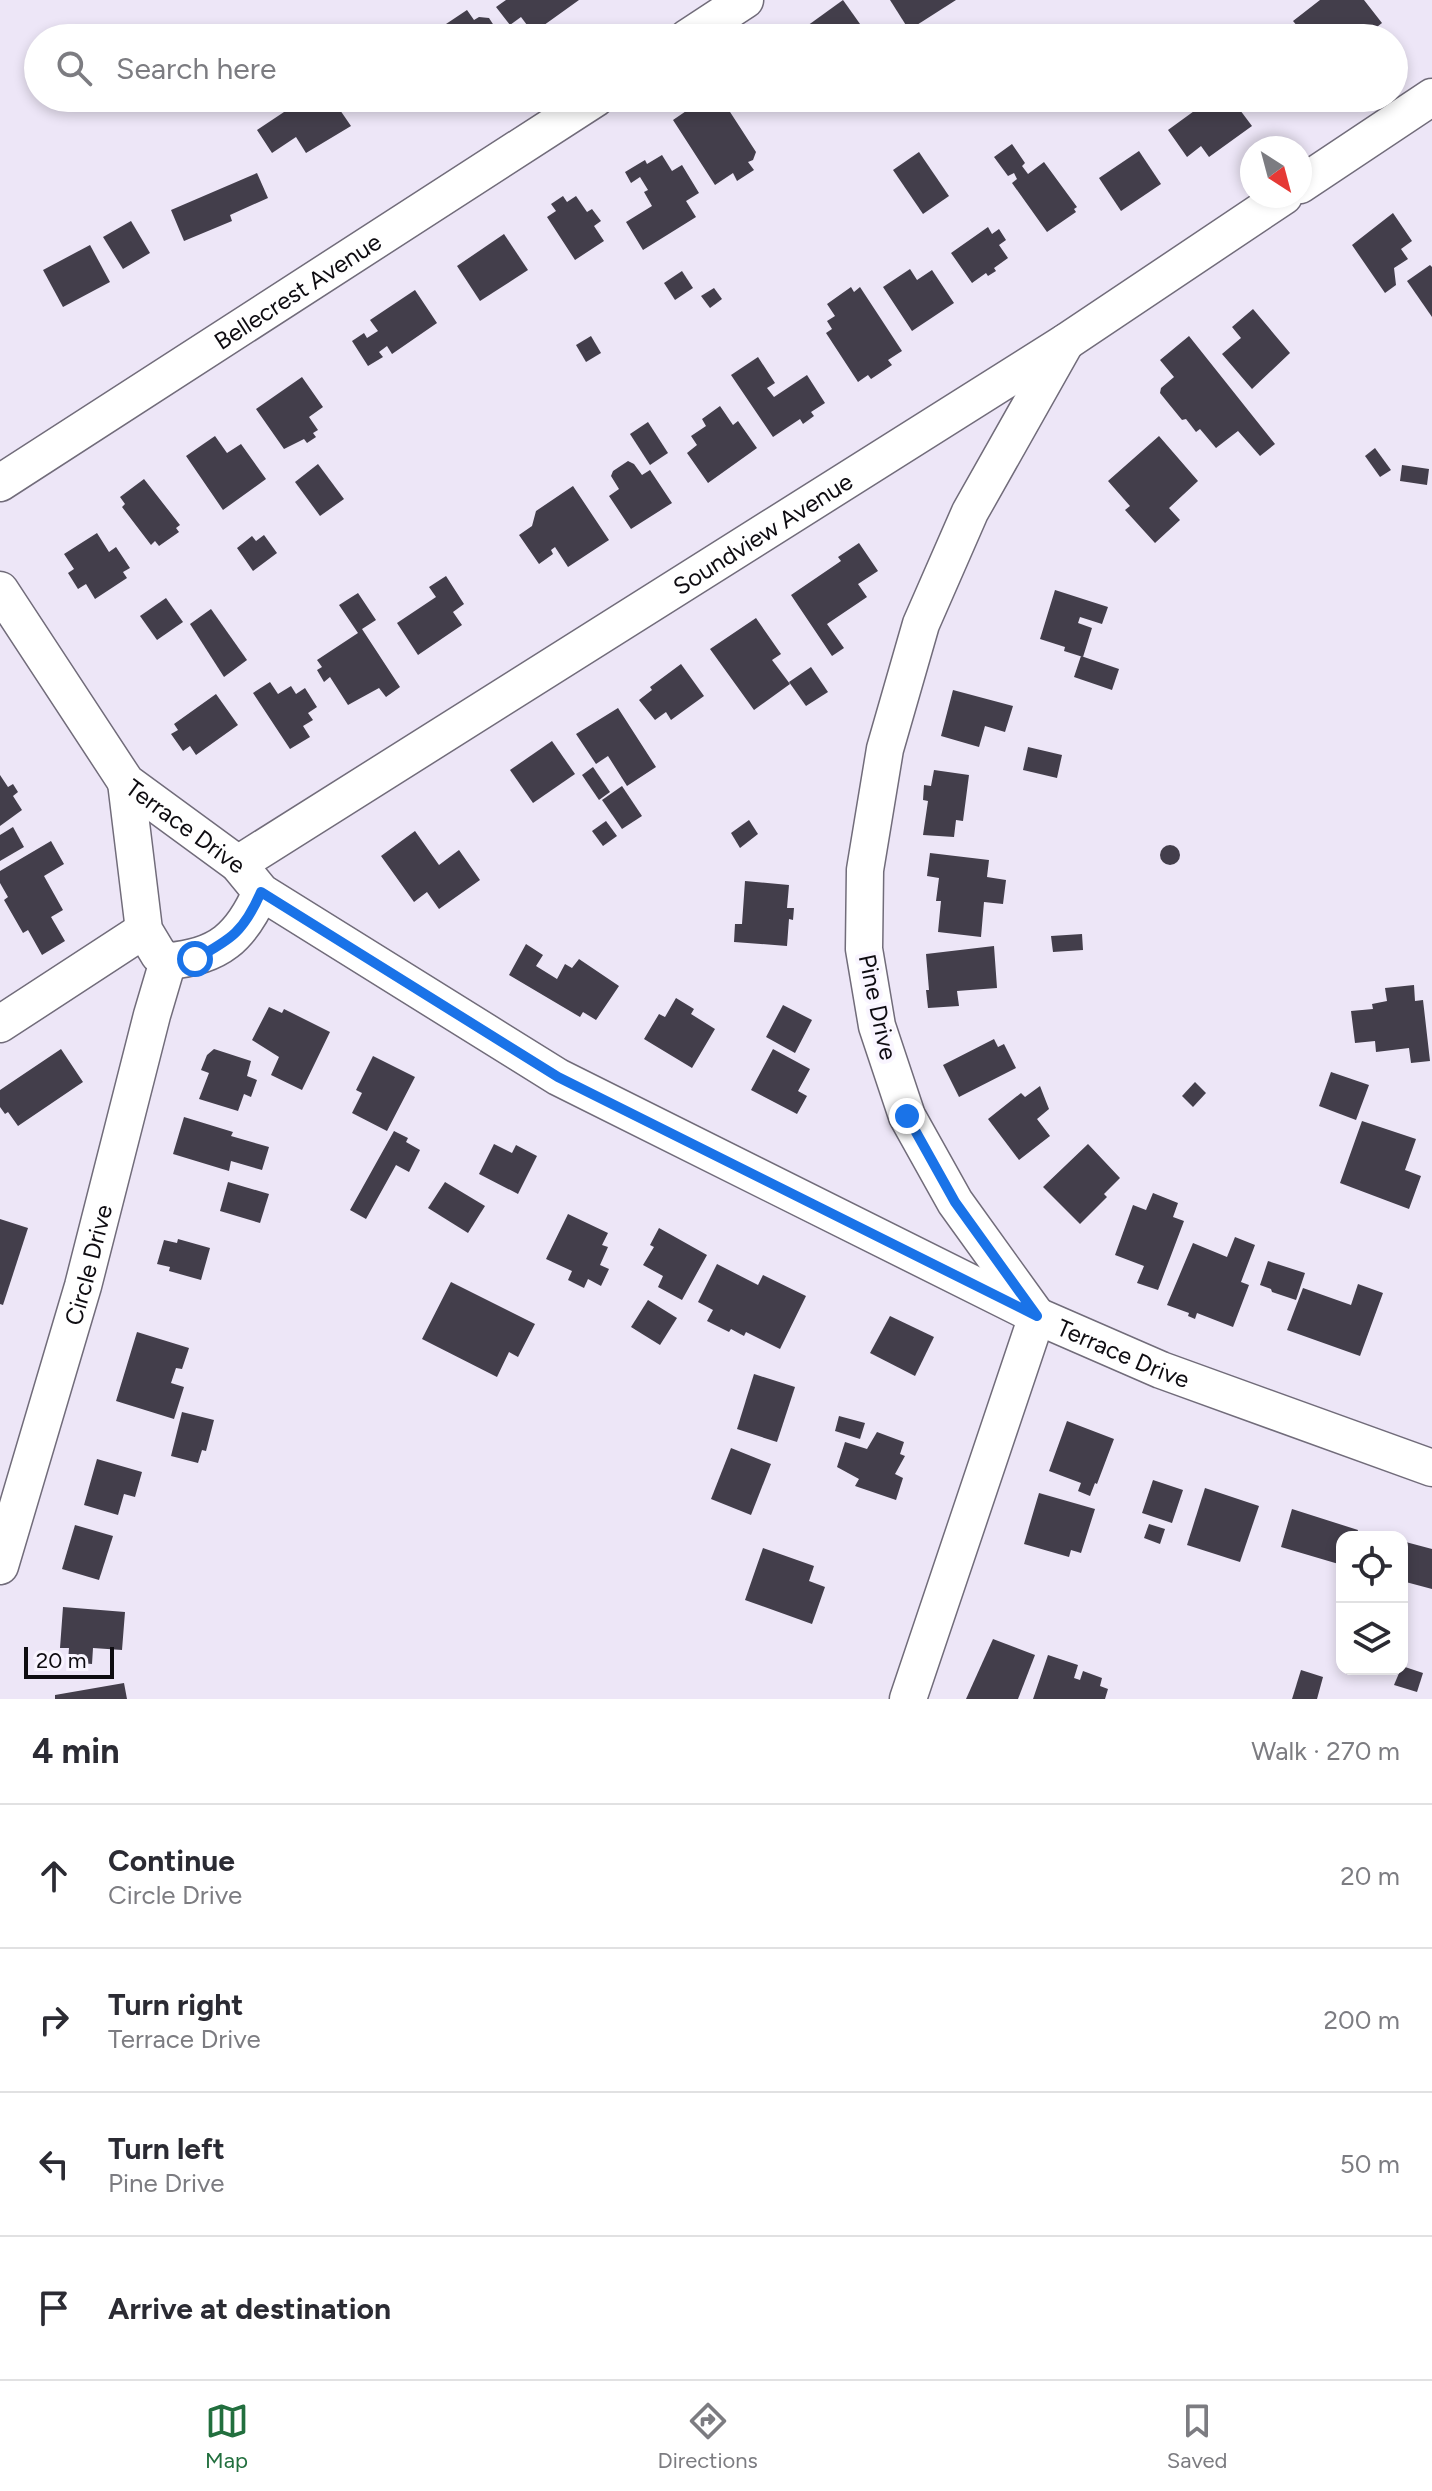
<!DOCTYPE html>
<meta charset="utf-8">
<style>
body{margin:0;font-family:Figtree,sans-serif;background:#f7f7f7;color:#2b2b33}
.controls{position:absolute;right:24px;bottom:24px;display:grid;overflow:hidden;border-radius:16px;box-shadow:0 4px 12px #0003}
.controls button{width:72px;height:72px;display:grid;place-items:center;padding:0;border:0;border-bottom:2px solid #e1e1e2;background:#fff;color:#2b2b33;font:40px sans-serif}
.compass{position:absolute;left:1240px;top:136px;width:72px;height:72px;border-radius:50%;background:#fff;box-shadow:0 4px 12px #0003;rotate:144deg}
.scale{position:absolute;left:24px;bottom:20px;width:90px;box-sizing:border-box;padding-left:8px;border:4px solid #0e0c11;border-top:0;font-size:22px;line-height:28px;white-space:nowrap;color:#0e0c11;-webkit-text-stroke:6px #f9f5ff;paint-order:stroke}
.stop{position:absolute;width:24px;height:24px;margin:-18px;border:6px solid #1a73e8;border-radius:50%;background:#fff}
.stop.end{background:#1a73e8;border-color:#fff;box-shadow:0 2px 8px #0008}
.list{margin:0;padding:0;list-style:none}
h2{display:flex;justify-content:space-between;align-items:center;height:104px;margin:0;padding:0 32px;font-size:34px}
h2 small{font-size:26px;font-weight:400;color:#7c7c81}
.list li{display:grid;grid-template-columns:52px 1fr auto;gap:24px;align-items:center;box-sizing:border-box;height:144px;padding:0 32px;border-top:2px solid #e1e1e2}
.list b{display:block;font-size:30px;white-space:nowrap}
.list p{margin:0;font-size:26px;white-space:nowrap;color:#7c7c81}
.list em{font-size:26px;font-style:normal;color:#7c7c81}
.icon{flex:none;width:44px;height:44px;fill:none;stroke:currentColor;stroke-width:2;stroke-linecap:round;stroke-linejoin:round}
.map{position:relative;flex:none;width:1432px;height:1699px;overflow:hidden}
.search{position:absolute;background:#fff;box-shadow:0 4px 12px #0003;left:24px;right:24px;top:24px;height:88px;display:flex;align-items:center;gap:20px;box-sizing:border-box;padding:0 28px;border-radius:44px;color:#7c7c81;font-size:30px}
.sheet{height:680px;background:#fff}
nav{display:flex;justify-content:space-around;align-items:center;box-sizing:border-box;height:112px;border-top:2px solid #e1e1e2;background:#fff;font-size:22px;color:#7c7c81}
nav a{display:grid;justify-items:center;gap:4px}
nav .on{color:#226f3e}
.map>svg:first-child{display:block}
</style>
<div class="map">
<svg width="1432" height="1699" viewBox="0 0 1432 1699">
<rect width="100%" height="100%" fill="#ede6f7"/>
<!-- building -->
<g fill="#433e4b">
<path d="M506,0H579L533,33L521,17L510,25L496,7Z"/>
<path d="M843,0L870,38H816L807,26Z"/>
<path d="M890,0H956L909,30Z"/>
<path d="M1320,0H1364L1382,23L1363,38H1346L1342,34L1337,38H1307L1293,21Z"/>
<path d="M467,10L474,20L479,17L489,18L502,38H425Z"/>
<path d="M327,98H342L347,105L340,110L351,126L306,153L296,137L272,153L257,130L299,102L306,112Z"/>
<path d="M464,98H488L471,109Z"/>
<path d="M696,98H721L756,152L753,160L748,162L754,170L737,181L733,173L715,185L673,120L692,107L689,102Z"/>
<path d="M1212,98H1231L1252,126L1209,157L1201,146L1187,157L1168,130Z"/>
<path d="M1012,144L1025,163L1022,166L1028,174L1044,162L1077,207L1074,209L1076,212L1047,232L1012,183L1017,179L1014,173L1008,176L994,157Z"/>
<path d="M1139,151L1161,184L1121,211L1099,178Z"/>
<path d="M919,152L949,196L923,214L893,170Z"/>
<path d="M662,155L672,171L682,165L699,193L686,201L696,217L643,250L626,222L652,206L644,192L648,190L640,177L631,183L625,172L645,160L647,164Z"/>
<path d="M257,173L268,198L230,215L232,221L184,241L171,210Z"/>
<path d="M563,196L567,202L576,196L587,212L592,209L601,221L594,226L604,241L575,260L547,217L556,211L551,204Z"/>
<path d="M1393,213L1412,241L1401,249L1408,259L1394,268L1396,285L1385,293L1352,245Z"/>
<path d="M131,221L150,253L123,269L103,237Z"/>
<path d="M988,227L992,234L999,229L1006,240L999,245L1008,258L994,268L996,271L988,276L986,273L972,283L951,253Z"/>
<path d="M504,234L528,270L480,301L457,266Z"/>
<path d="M90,245L110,282L63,307L43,270Z"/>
<path d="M1430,265L1432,267V317L1407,281Z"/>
<path d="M910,269L917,280L932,270L954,303L912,331L883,287Z"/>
<path d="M682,271L693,288L675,300L664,283Z"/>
<path d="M851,287L854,292L860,287L902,351L888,360L892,365L871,379L868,375L858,382L826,333L832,329L827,321L835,316L827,304Z"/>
<path d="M714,288L722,299L710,308L701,296Z"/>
<path d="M415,290L437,323L392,354L387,346L379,352L383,357L368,366L352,341L364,333L367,338L378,331L370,320Z"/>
<path d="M1253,309L1290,353L1252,389L1222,354L1241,338L1232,327Z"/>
<path d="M591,336L601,353L586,362L576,345Z"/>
<path d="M1189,336L1275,444L1260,456L1238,431L1216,448L1200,429L1196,432L1186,419L1182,420L1160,393L1161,388L1174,377L1160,360Z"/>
<path d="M758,357L775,383L767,388L774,397L807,375L825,403L811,412L814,416L803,424L800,419L773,437L731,375Z"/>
<path d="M302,377L323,407L309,417L318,430L313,433L316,437L307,443L304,439L284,449L256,409Z"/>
<path d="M720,406L733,425L738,421L757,448L708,483L687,453L697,445L691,436L706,426L702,419Z"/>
<path d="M648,422L668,453L650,465L630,434Z"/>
<path d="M215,436L227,453L241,444L266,479L223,510L186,456Z"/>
<path d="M1159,436L1198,481L1169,508L1180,520L1155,543L1125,510L1130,506L1108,481Z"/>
<path d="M1375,448L1391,470L1380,477L1365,456Z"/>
<path d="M628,461L634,464L642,475L650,470L672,503L631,529L609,496L619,489L611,476L613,471Z"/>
<path d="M318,464L344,499L320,516L295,482Z"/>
<path d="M1402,465L1429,469L1427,485L1400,481Z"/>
<path d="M144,479L180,525L176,528L179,532L159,546L155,541L151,545L122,507L125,504L120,497Z"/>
<path d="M573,486L609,540L568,567L555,547L551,550L553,554L539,564L519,535L532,526L536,511Z"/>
<path d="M97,533L109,552L116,547L130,568L123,572L127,578L95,599L86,584L78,589L68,573L74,569L64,554Z"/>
<path d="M264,535L277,553L253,571L237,548L252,536L256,541Z"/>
<path d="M859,543L878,571L858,584L867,597L827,624L844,648L832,656L791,595L841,561L838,557Z"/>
<path d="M446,576L464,604L453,612L462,625L418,655L397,623L436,597L429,587Z"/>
<path d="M1055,590L1108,607L1102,624L1080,617L1078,623L1092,628L1083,657L1064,651L1065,647L1040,639Z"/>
<path d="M358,593L376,620L362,629L400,687L386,697L379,688L348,705L330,677L324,682L317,670L322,667L317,660L358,633L339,605Z"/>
<path d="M166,598L183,622L157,640L140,616Z"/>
<path d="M211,609L247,660L224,677L190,624Z"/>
<path d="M756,618L781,654L772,660L790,684L754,710L710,649Z"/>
<path d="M1081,656L1119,669L1112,690L1074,677Z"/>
<path d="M681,664L704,696L671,720L666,712L655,720L639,700L652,690L650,687Z"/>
<path d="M811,667L828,692L806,706L789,682Z"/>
<path d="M270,682L278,694L291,686L296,694L305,688L317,707L308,713L313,720L303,726L310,737L290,749L253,693Z"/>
<path d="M953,690L1013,706L1005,732L985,726L979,747L941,736Z"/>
<path d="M216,694L238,725L196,755L190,746L183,751L171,734L178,730L174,724Z"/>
<path d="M618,708L656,767L627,786L608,756L596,764L576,734Z"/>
<path d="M552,741L575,774L533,803L510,770Z"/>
<path d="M1028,747L1062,755L1057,778L1023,770Z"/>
<path d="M593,767L610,792L599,800L582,775Z"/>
<path d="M934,770L969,775L963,821L956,820L954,837L923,835L928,801L923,800L924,785L931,786Z"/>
<path d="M0,775L8,787L13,784L18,792L13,796L22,810L0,826Z"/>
<path d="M622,786L642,816L622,829L602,800Z"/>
<path d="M749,820L758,834L740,848L731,833Z"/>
<path d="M606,821L617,836L603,846L592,831Z"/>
<path d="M13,827L24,847L0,861V835Z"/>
<path d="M415,831L439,865L459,850L480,880L439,909L427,892L414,902L381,856Z"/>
<path d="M51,841L64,864L44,876L63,910L51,917L65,941L42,955L28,930L23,933L4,900L8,897L0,883V871Z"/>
<circle cx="1170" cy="855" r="10"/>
<path d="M930,853L989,860L987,877L1006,880L1003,904L984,902L981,937L938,932L941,901H936L939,878L927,876Z"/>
<path d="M745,881L789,885L787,908H794L793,920L789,919L787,946L734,942L735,924H742Z"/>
<path d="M1082,934L1083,950L1053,952L1051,936Z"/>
<path d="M526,944L543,955L536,966L557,979L565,964L572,968L579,959L619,986L596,1020L583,1012L580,1017L509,975Z"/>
<path d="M994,946L997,988L957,991L959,1006L928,1008L926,990H929L926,954Z"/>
<path d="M1414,985L1415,1001L1423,1000L1430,1061L1411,1063L1409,1048L1376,1052L1375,1041L1355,1043L1351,1011L1373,1009L1372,1004L1387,1001L1385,988Z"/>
<path d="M676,998L694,1009L691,1014L715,1029L692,1068L644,1039L659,1014L665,1017Z"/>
<path d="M783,1005L812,1020L795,1053L766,1037Z"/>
<path d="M269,1007L282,1013L284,1009L330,1032L302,1090L271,1075L279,1057L252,1040Z"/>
<path d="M994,1039L998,1047L1004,1044L1016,1068L959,1097L943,1065Z"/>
<path d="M61,1049L83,1082L18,1126L8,1112L5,1114L0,1107V1090Z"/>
<path d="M214,1049L251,1061L247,1076L257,1080L251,1097L244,1094L238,1111L199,1099L209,1073L201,1070L207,1055Z"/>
<path d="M773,1049L810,1069L798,1091L807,1096L797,1114L751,1090Z"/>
<path d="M373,1056L415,1077L387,1131L352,1113L362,1093L356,1090Z"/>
<path d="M1331,1072L1369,1085L1356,1120L1319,1106Z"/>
<path d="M1195,1082L1206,1093L1193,1107L1182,1096Z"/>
<path d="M1040,1086L1049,1109L1037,1119L1050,1136L1019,1160L988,1119L1021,1093L1025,1097Z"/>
<path d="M184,1117L233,1132L231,1136L269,1147L262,1170L231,1161L229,1171L173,1154Z"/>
<path d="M1362,1121L1416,1139L1405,1170L1421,1176L1409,1209L1340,1183Z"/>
<path d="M394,1131L408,1138L406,1142L420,1150L409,1172L396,1165L366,1219L350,1210Z"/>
<path d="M494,1144L512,1153L516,1145L537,1156L518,1194L479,1174Z"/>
<path d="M1088,1144L1120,1178L1104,1194L1107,1197L1080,1224L1043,1187Z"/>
<path d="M228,1182L269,1194L260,1223L220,1211Z"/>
<path d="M445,1182L485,1206L468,1233L428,1208Z"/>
<path d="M1153,1193L1178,1203L1173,1217L1184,1221L1158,1290L1137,1283L1144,1266L1115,1255L1133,1205L1146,1210Z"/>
<path d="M568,1214L608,1233L602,1245L608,1247L600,1265L609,1269L601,1286L588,1279L584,1288L568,1280L572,1271L546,1259Z"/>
<path d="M0,1219L28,1228L3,1305L0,1304Z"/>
<path d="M659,1228L707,1255L682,1300L658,1287L663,1276L643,1265L654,1247L650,1245Z"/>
<path d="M1235,1237L1255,1245L1241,1282L1249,1285L1233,1327L1197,1313L1195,1319L1188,1316L1189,1313L1167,1305L1193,1243L1227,1257Z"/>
<path d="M178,1239L210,1248L201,1280L169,1271L170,1267L157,1264L164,1240L177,1243Z"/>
<path d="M1268,1261L1305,1273L1296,1300L1272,1292L1271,1289L1260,1285Z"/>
<path d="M717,1264L758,1285L763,1275L806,1296L780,1349L746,1332L744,1336L731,1329L729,1332L707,1321L713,1310L698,1302Z"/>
<path d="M451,1282L535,1324L518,1357L509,1352L497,1377L422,1339Z"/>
<path d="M1358,1284L1383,1293L1360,1356L1287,1330L1303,1288L1351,1305Z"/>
<path d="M648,1300L677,1318L660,1345L631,1327Z"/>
<path d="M890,1316L934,1337L915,1376L870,1353Z"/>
<path d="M137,1332L189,1348L182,1369L176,1368L171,1383L184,1387L174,1419L116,1401Z"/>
<path d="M754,1374L795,1387L777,1442L737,1429Z"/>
<path d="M182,1412L214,1420L206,1451L202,1450L198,1463L171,1456Z"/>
<path d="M839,1416L865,1423L860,1439L835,1431Z"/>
<path d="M1067,1421L1114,1439L1097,1484L1095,1483L1090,1496L1078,1491L1081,1483L1049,1471Z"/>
<path d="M877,1432L904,1442L900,1454L905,1456L895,1474L903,1478L896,1500L855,1486L859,1479L837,1467L845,1442L867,1449Z"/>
<path d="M731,1448L771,1464L751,1515L711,1499Z"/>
<path d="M97,1459L142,1472L135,1497L124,1494L118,1515L84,1505Z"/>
<path d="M1153,1480L1183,1490L1172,1523L1142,1513Z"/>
<path d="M1205,1488L1259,1506L1240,1562L1187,1545Z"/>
<path d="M1039,1493L1095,1509L1081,1553L1071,1550L1069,1557L1024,1544Z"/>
<path d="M1292,1509L1358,1530L1356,1537H1342V1565L1281,1547Z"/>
<path d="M1149,1524L1165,1529L1160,1544L1144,1538Z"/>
<path d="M75,1525L113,1536L99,1580L62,1569Z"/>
<path d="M1402,1541L1432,1549V1589L1402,1581Z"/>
<path d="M763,1548L814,1566L809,1581L825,1587L812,1624L745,1600Z"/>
<path d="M63,1607L125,1612L122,1650L93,1648L92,1664L68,1662L69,1648H60Z"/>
<path d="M993,1639L1035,1655L1018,1699H966Z"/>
<path d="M1048,1655L1078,1665L1074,1678L1080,1680L1083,1671L1102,1678L1100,1686L1108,1689L1105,1699H1033Z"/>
<path d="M1402,1666L1423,1673L1417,1692L1394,1685Z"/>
<path d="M1301,1670L1323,1677L1317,1699H1292Z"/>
<path d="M124,1683L127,1699H55V1695Z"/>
</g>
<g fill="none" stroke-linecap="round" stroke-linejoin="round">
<defs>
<g id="minor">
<path d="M687,38L745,0"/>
<path d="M1300,185L1432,97"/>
<path id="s1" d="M0,483L596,98"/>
<path id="s2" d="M0,590L126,782L238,864L261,892L558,1077L1037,1316L1161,1370L1432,1468"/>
<path d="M126,782L144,930L159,955L168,961C219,957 241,937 261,892"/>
<path id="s3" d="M238,864L1066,342L1284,196"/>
<path d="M0,1024L144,930"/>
<path id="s4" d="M0,1566L83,1286L152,1015L168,961"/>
<path d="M908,1699L1037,1316L955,1202L907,1116L877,1026L864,949L865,870L885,749L921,624L970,512L1066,342"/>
</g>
</defs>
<!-- minor casing -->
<use href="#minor" stroke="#716c7a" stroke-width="39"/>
<!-- minor -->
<use href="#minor" stroke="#fff" stroke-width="36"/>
</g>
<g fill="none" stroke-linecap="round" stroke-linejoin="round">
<!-- route -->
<path stroke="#1a73e8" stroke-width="10" d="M195,959C232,939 244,931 261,892L558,1077L1037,1316L955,1202L907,1116"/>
</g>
<g text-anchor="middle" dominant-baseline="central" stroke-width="8" stroke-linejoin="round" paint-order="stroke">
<!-- street labels -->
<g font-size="24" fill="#0e0c11" stroke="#f9f5ff">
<text stroke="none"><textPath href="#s1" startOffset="354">Bellecrest Avenue</textPath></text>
<text stroke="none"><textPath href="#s3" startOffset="620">Soundview Avenue</textPath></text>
<text stroke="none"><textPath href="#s2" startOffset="304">Terrace Drive</textPath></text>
<text transform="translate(878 1007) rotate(78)">Pine Drive</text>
<text stroke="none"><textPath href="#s4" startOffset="314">Circle Drive</textPath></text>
<text stroke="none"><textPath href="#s2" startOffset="1384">Terrace Drive</textPath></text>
</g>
</g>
</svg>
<div class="controls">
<button><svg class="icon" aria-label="locate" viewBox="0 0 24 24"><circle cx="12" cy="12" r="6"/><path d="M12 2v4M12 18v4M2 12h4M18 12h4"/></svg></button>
<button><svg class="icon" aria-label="layers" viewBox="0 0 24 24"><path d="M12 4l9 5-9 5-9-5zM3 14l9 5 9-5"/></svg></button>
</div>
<svg class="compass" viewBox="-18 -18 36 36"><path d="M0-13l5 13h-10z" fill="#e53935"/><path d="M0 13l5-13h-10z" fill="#7c7c81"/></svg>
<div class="scale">20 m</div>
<div class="stop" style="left:195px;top:959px"></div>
<div class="stop end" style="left:907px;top:1116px"></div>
<div class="search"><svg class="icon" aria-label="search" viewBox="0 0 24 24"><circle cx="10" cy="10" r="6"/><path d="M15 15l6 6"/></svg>Search here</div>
</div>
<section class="sheet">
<h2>4 min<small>Walk · 270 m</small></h2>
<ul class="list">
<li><svg class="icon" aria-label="ahead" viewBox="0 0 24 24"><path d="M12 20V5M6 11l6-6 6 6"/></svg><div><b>Continue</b><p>Circle Drive</p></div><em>20 m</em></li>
<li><svg class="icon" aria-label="right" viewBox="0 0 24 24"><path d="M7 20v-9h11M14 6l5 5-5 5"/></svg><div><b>Turn right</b><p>Terrace Drive</p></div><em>200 m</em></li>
<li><svg class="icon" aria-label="left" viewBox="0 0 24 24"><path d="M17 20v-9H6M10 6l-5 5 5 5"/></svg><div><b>Turn left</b><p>Pine Drive</p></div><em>50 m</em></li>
<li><svg class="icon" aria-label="arrive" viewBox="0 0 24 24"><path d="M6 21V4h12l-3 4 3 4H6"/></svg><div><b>Arrive at destination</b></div></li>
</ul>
</section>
<nav>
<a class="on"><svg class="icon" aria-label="map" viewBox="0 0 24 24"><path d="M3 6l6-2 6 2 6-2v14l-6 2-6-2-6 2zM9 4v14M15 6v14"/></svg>Map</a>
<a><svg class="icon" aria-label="directions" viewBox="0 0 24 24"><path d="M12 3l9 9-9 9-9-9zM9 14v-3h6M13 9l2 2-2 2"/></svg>Directions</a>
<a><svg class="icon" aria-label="saved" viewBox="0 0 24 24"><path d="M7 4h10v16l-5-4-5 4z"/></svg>Saved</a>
</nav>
